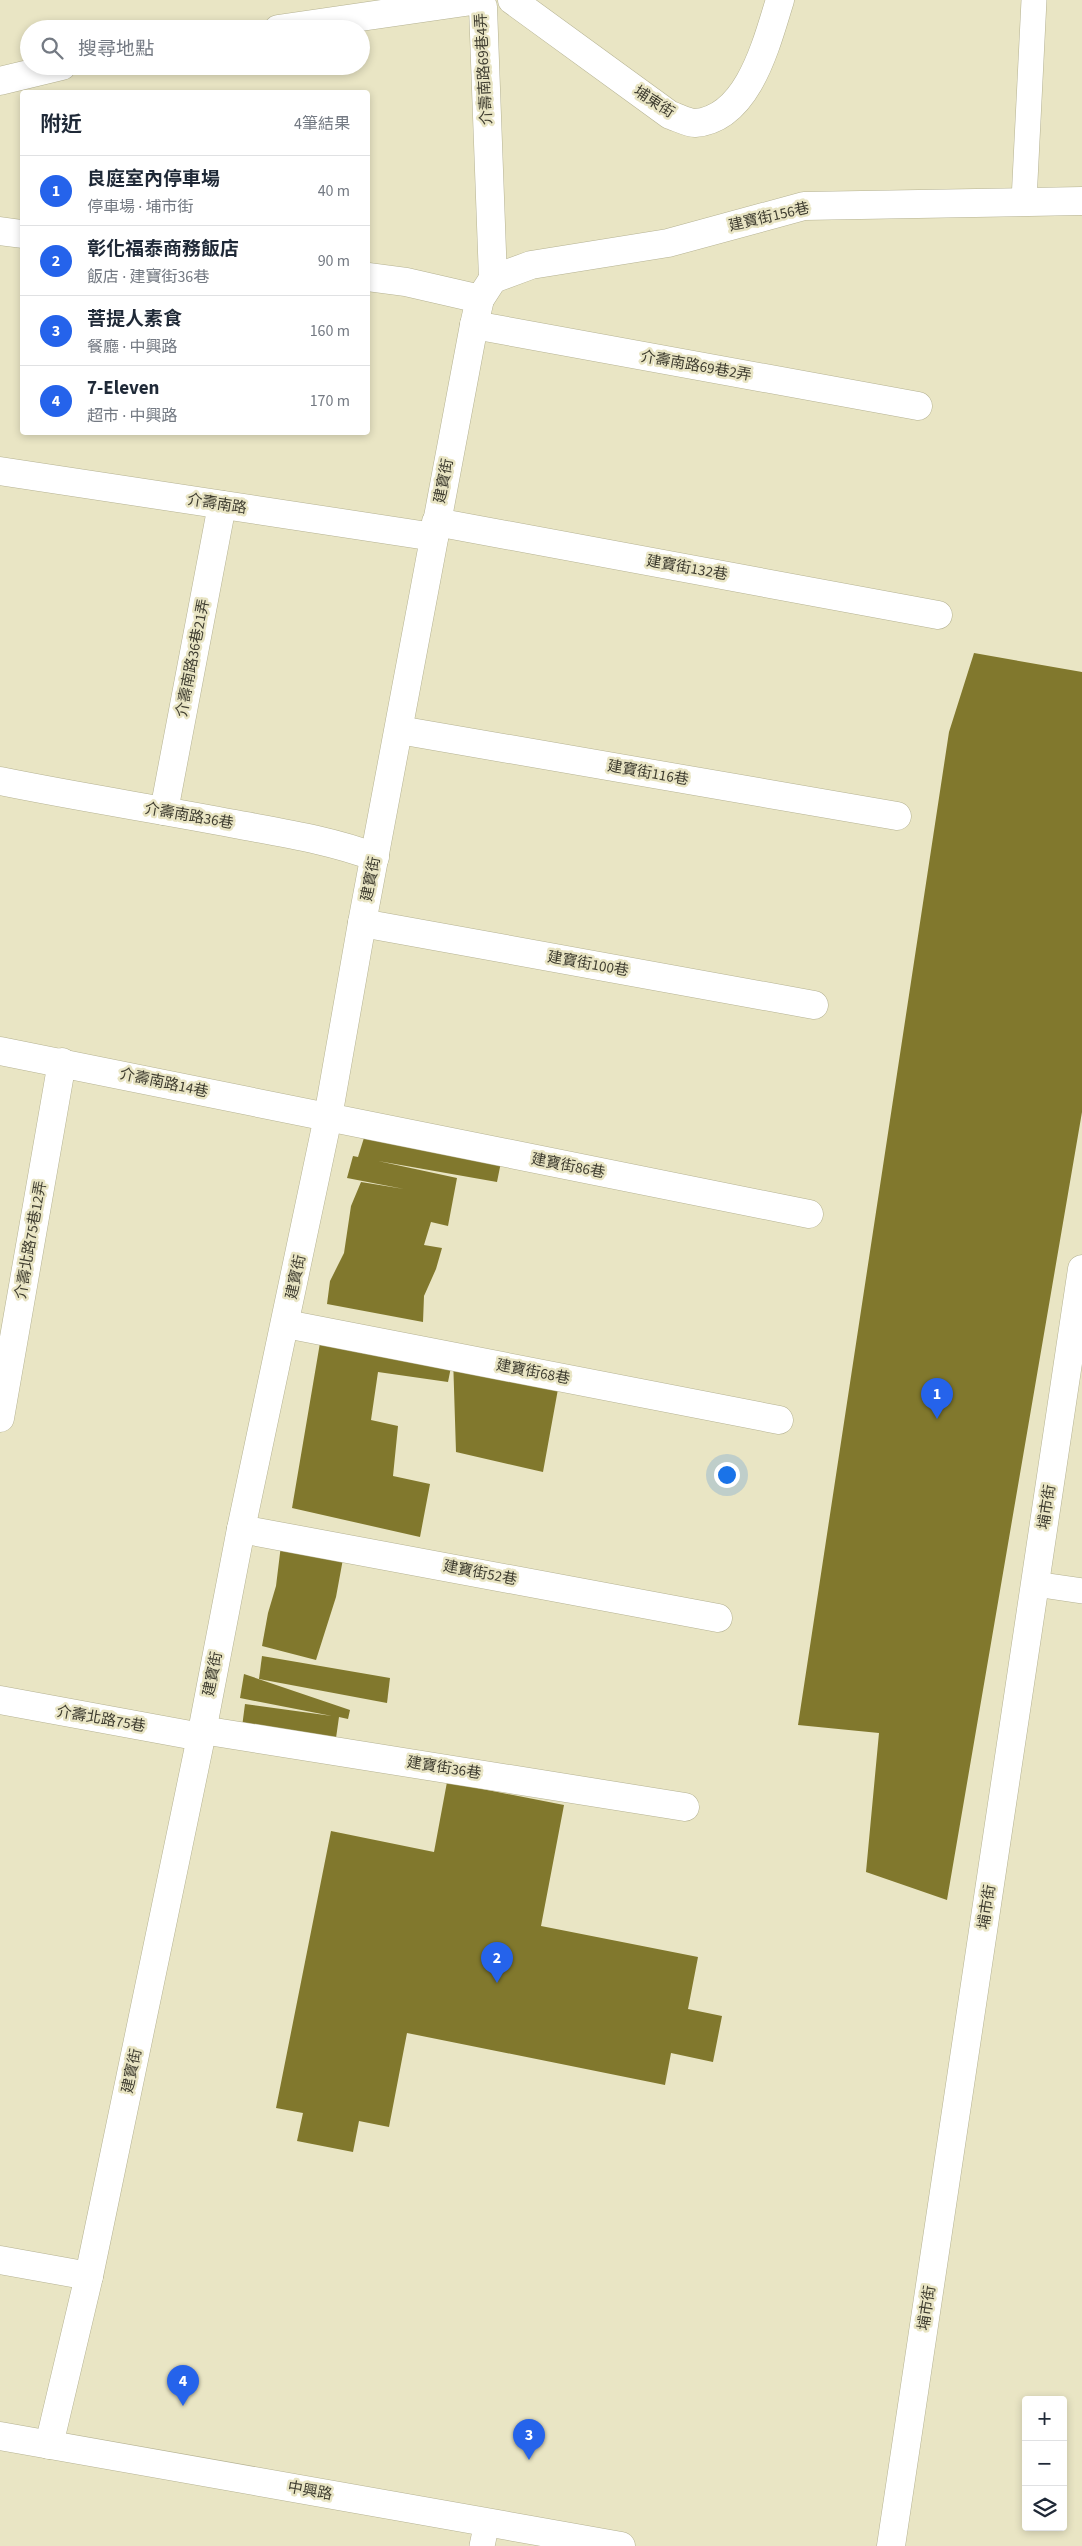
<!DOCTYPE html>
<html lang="zh-TW">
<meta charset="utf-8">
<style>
body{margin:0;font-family:"Source Sans 3","Noto Sans TC",sans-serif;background:#f2f2f3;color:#1f2937}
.controls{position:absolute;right:15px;bottom:15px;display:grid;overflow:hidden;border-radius:5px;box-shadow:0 2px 8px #0003}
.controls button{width:45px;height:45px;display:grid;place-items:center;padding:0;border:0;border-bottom:1px solid #e0e1e3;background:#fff;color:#1f2937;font:25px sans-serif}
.you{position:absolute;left:726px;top:1474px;width:18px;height:18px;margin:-12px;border:4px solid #fff;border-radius:50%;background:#1a73e8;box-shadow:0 0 0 8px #1a73e833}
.badge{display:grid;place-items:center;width:32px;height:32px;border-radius:50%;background:#2563eb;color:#fff;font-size:16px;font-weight:700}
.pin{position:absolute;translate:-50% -41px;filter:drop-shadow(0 1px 2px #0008)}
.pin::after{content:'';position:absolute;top:26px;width:18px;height:15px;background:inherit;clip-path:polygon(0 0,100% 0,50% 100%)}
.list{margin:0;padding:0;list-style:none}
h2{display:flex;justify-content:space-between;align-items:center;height:65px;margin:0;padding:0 20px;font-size:21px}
h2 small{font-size:16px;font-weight:400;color:#747a83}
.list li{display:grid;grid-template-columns:32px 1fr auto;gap:15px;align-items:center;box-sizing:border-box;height:70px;padding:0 20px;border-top:1px solid #e0e1e3}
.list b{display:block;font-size:19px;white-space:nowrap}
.list p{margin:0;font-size:16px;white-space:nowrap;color:#747a83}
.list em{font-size:16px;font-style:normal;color:#747a83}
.icon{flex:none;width:28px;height:28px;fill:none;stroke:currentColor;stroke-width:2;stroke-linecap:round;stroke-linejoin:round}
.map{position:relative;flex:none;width:1082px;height:2546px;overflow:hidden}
.search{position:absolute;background:#fff;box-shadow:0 2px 8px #0003;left:20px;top:20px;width:350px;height:55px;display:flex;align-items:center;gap:12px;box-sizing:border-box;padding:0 18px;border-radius:28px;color:#747a83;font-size:19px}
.panel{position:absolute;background:#fff;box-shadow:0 2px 8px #0003;left:20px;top:90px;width:350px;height:345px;border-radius:5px}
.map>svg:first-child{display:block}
</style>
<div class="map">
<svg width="1082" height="2546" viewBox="0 0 1082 2546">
<rect width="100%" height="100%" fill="#e9e5c4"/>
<!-- building -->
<g fill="#81782d">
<path d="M974,653L1082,672V1112L947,1900L866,1872L879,1733L798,1725L949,732Z"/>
<path d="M368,1125L503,1152L497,1182L378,1161L457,1178L448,1226L431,1222L424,1245L442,1248L436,1269L424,1296L423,1322L327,1304L330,1281L344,1253L351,1206L361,1182L404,1189L347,1178L353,1156L358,1157Z"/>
<path d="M322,1331L453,1357L560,1378L543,1472L456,1452L453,1357L448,1382L378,1372L371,1420L398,1426L393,1476L430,1484L420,1537L292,1508Z"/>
<path d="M282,1537L345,1548L336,1597L316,1660L262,1646L268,1613L276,1586Z"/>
<path d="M262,1656L390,1678L387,1703L259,1679Z"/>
<path d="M244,1674L350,1710L348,1719L339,1717L335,1745L242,1727L245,1704L332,1716L240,1698Z"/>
<path d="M447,1782L564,1805L541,1926L698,1957L688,2009L722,2016L713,2062L671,2053L665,2085L407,2033L389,2127L359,2121L353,2152L297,2141L303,2113L276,2108L331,1831L434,1852Z"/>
</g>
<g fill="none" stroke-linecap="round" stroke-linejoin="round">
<defs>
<g id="lane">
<path d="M1024,201L1034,0"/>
<path d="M1035,1584L1082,1591"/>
<path d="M482,2546L487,2522"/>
</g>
<g id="street">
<path d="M512,0L670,115C677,117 688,123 695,123C749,119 767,41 780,0"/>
<path d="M278,29L472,1L483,7L493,279"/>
<path d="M0,81L62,66"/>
<path d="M0,231L22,234"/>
<path d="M368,277L406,282L480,299"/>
<path d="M493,279L531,265L668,243L804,206L1082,201"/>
<path d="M474,325L918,406"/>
<path d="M0,471L434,537"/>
<path d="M436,522L938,615"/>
<path d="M399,730L897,816"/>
<path d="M0,781C78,797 157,809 235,824C283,833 330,840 375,857"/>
<path d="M164,811L222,505"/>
<path d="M362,923L814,1005"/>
<path d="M0,1051L809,1214"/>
<path d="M286,1324L779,1420"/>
<path d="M0,1418L62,1062"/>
<path d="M241,1529L718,1618"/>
<path d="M0,1700L201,1737"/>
<path d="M202,1730L685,1807"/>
<path d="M0,2260L89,2276"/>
<path d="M0,2436L621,2546"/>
<path d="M49,2445L89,2276L201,1737L241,1529L328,1117L362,923L474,325L480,299L493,279"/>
<path d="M891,2546L1082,1269"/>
</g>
</defs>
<!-- lane casing -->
<use href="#lane" stroke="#b5b292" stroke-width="26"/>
<!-- street casing -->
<use href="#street" stroke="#b5b292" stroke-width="29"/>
<!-- lane -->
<use href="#lane" stroke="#fff" stroke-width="25"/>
<!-- street -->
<use href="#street" stroke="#fff" stroke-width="28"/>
</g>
<g text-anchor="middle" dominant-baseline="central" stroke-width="5" stroke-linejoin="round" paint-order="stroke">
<!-- street labels -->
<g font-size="15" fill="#3f3d30" stroke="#e9e5c4">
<text transform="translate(484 69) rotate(-93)">介壽南路69巷4弄</text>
<text transform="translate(654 102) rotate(33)">埔東街</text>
<text transform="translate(769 217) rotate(-13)">建寶街156巷</text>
<text transform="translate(696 366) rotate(10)">介壽南路69巷2弄</text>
<text transform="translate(444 481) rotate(-79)">建寶街</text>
<text transform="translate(217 504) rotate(9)">介壽南路</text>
<text transform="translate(687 568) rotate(10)">建寶街132巷</text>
<text transform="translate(193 658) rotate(-79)">介壽南路36巷21弄</text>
<text transform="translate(648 773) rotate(10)">建寶街116巷</text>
<text transform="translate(189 816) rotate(10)">介壽南路36巷</text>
<text transform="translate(371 879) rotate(-79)">建寶街</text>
<text transform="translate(588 964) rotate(10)">建寶街100巷</text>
<text transform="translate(164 1083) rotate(12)">介壽南路14巷</text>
<text transform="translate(568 1166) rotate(11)">建寶街86巷</text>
<text transform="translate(31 1240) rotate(-80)">介壽北路75巷12弄</text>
<text transform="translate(296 1277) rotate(-78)">建寶街</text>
<text transform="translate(533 1372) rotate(11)">建寶街68巷</text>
<text transform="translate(1047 1507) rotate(-81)">埔市街</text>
<text transform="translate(480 1573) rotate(11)">建寶街52巷</text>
<text transform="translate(213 1674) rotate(-79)">建寶街</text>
<text transform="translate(101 1719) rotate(10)">介壽北路75巷</text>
<text transform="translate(444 1768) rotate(9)">建寶街36巷</text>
<text transform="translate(987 1907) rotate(-81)">埔市街</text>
<text transform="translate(132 2071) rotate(-78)">建寶街</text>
<text transform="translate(927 2308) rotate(-81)">埔市街</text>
<text transform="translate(310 2491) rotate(10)">中興路</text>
</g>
</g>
</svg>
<div class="controls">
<button>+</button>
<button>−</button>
<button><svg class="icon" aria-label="layers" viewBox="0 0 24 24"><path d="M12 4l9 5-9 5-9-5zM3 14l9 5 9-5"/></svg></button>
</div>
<div class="you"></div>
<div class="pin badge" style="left:937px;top:1419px">1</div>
<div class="pin badge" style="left:497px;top:1983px">2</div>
<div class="pin badge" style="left:529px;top:2460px">3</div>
<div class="pin badge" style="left:183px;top:2406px">4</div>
<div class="search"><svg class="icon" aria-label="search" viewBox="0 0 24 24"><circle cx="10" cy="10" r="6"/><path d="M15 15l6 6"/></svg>搜尋地點</div>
<section class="panel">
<h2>附近<small>4筆結果</small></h2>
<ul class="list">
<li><span class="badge">1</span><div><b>良庭室內停車場</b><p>停車場 · 埔市街</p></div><em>40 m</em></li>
<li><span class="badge">2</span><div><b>彰化福泰商務飯店</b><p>飯店 · 建寶街36巷</p></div><em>90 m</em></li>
<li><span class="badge">3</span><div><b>菩提人素食</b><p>餐廳 · 中興路</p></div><em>160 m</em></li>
<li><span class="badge">4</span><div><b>7-Eleven</b><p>超市 · 中興路</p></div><em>170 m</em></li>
</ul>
</section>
</div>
